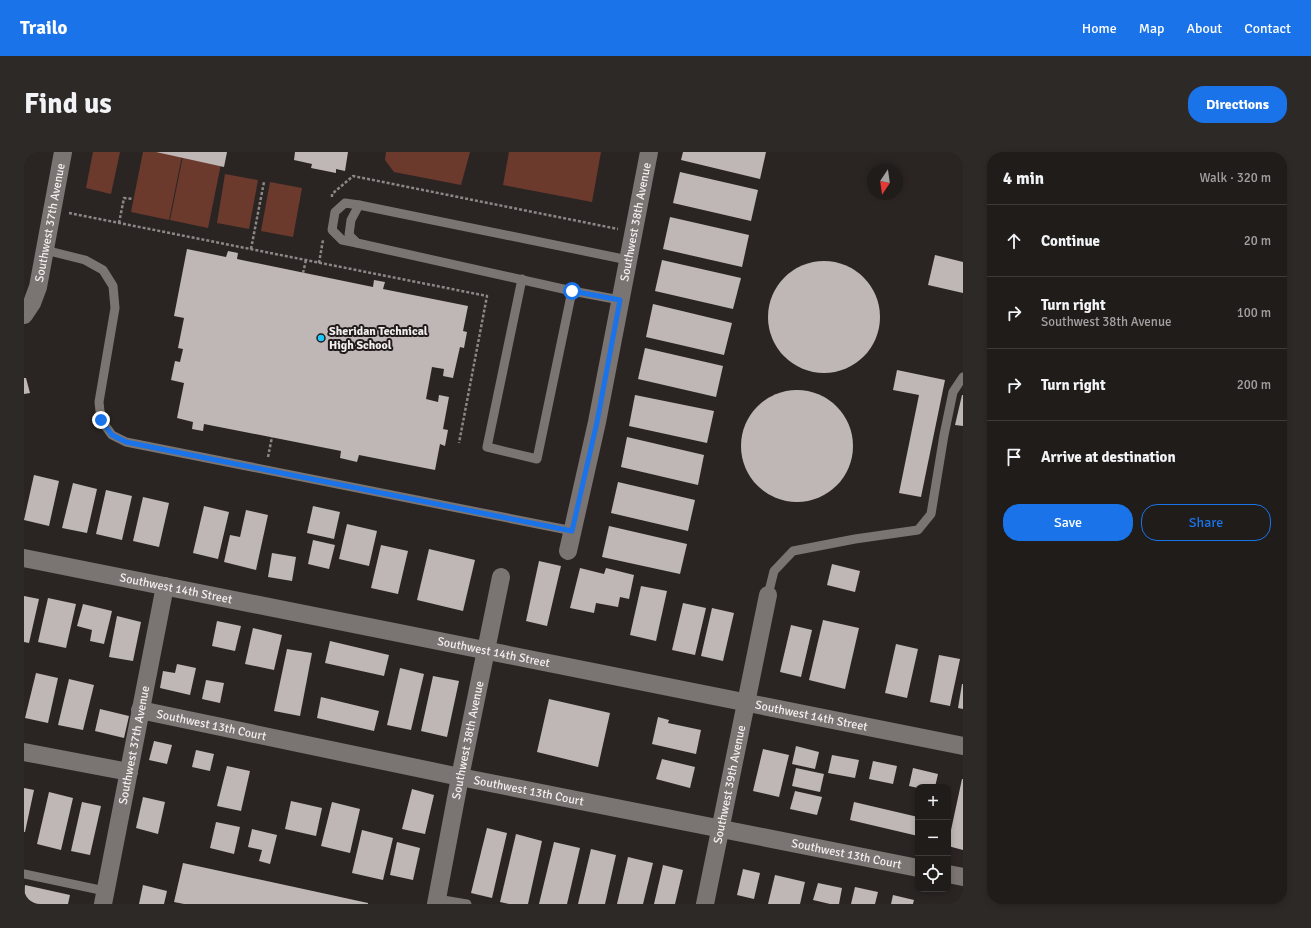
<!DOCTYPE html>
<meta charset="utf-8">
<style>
body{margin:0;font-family:Signika,sans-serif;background:#2d2927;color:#f1f3f6}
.controls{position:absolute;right:12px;bottom:12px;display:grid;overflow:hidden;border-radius:8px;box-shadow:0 2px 6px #0003}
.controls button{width:36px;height:36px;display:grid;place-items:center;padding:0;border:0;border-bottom:1px solid #3d3a39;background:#201c1a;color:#f1f3f6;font:20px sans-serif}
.compass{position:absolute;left:843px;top:12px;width:36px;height:36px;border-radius:50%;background:#201c1a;box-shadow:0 2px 6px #0003;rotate:193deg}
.stop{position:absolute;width:12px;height:12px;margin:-9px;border:3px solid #1a73e8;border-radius:50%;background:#fff}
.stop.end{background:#1a73e8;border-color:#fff;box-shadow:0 1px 4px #0008}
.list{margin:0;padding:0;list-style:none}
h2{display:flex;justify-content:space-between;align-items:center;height:52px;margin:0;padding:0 16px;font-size:17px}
h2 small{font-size:13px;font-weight:400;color:#a2a1a2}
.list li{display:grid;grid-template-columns:26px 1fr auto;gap:12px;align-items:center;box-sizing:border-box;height:72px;padding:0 16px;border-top:1px solid #3d3a39}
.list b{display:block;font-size:15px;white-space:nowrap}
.list p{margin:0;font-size:13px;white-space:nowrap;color:#a2a1a2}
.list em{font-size:13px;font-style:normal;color:#a2a1a2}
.actions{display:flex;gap:8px;padding:12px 16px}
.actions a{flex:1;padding:9px 0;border:1px solid #1a73e8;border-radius:16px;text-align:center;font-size:14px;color:#1a73e8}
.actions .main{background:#1a73e8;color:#fff}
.icon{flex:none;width:22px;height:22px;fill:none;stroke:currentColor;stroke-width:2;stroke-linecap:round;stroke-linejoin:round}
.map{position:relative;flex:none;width:939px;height:752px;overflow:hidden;border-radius:16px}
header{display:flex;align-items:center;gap:24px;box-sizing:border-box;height:56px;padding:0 20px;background:#1a73e8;color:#fff}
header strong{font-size:19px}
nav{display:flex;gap:22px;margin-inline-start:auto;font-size:14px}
.intro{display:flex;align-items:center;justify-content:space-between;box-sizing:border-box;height:96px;padding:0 24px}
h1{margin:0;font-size:28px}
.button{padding:10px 18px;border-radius:16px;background:#1a73e8;color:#fff;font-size:14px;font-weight:700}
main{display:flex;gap:24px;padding:0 24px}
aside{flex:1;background:#201c1a;border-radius:16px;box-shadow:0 2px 6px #0003}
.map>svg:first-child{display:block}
</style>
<header>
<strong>Trailo</strong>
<nav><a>Home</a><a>Map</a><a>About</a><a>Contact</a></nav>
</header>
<div class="intro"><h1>Find us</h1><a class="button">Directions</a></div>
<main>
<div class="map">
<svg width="939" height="752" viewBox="0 0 939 752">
<rect width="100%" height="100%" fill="#2a2523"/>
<!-- green -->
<g fill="#6c392d">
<path d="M69,0H96L87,42L62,36Z"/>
<path d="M119,0H141L158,4L145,68L107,60Z"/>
<path d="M362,0H446L437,33L370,20L361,8Z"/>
<path d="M485,0H577L568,50L479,33Z"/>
<path d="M159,4L197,12L184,76L146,68Z"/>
<path d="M201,22L234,28L225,77L193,71Z"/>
<path d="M246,30L278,36L269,85L237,79Z"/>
</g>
<!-- building -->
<g fill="#beb7b5">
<path d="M132,0H203L200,15Z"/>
<path d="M271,0H324L321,19L312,17V21L287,16L288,12L270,8Z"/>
<path d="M659,0H742L736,27L657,8Z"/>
<path d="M656,20L734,38L727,69L649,51Z"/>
<path d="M646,65L725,83L718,115L639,97Z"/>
<path d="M163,97L202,105L204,99L214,101L213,107L349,135L350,128L361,130L359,137L444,154L439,179L443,180L440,196L436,195L429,226L419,224L420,217L408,215L402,247L414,250L415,243L425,245L419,277L424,278L421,294L416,292L411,318L335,303L333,310L316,306L317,299L180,272L179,279L168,277L169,270L153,266L160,231L147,228L151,209L156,210L159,197L154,196L160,166L150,164Z"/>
<path d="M911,103L939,110V141L904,133Z"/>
<path d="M638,108L717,126L709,157L631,139Z"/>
<circle cx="800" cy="165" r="56"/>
<path d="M629,152L708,171L700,203L622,185Z"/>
<path d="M621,196L699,214L692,245L614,227Z"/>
<path d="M873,218L921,228L897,345L875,341L895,243L869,238Z"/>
<path d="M0,226H2L6,241L0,242Z"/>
<circle cx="773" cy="294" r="56"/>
<path d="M611,243L690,259L683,291L605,274Z"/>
<path d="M938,243H939V274L931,273Z"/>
<path d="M603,285L680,303L674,333L597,315Z"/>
<path d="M10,323L35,329L25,374L0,368Z"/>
<path d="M594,330L671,348L664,379L587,361Z"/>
<path d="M49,331L73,337L63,381L38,376Z"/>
<path d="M82,338L108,344L98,388L72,382Z"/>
<path d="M119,345L145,351L135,395L109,389Z"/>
<path d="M180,354L205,360L194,407L169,401Z"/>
<path d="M289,354L316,360L310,387L283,381Z"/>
<path d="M222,358L244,363L232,418L200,410L206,383L216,385Z"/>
<path d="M323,372L353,379L345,414L315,407Z"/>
<path d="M585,374L663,392L656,422L578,405Z"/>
<path d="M289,388L311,393L305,417L284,412Z"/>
<path d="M357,393L384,399L374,442L347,436Z"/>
<path d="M405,397L451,408L439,459L393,448Z"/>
<path d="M248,401L272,405L268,429L244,425Z"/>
<path d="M515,409L537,414L523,474L502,469Z"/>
<path d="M808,412L836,419L831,440L803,433Z"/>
<path d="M556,416L580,422L582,416L610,423L605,447L596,445L594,455L572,451L570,461L546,456Z"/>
<path d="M617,434L643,439L632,489L606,483Z"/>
<path d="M0,444L15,447L5,491L0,490Z"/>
<path d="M24,446L52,452L42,496L14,490Z"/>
<path d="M659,451L682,456L671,503L648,498Z"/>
<path d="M59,452L88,459L80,492L66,489L68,478L53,474Z"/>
<path d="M688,456L710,461L699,509L677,504Z"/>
<path d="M93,464L117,470L109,509L85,505Z"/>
<path d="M799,468L835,476L821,537L785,528Z"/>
<path d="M193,469L217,474L211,499L188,494Z"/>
<path d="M767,473L788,478L777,525L756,520Z"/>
<path d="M229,476L258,483L250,518L221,512Z"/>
<path d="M306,489L365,503L360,524L301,511Z"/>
<path d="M872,492L894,497L883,546L861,541Z"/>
<path d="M263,497L288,501L276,564L250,559Z"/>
<path d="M915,503L936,507L926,554L906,550Z"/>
<path d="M153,512L172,516L166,543L136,536L139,519L151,521Z"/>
<path d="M376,516L400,522L387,578L363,573Z"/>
<path d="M12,521L34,526L24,571L1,566Z"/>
<path d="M409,524L435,529L423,585L397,579Z"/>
<path d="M45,527L70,533L59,578L34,573Z"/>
<path d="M182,528L200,531L196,551L178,547Z"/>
<path d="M938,532H939V557L934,556Z"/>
<path d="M297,545L355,559L350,579L293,566Z"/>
<path d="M525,547L586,561L574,615L513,600Z"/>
<path d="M76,557L105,564L100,586L71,579Z"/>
<path d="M634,565L645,568L644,571L677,578L672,602L628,592Z"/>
<path d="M130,589L148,593L143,612L125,608Z"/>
<path d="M772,594L795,600L791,617L768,612Z"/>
<path d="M739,597L765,603L755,645L729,639Z"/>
<path d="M172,598L190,602L186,619L168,615Z"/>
<path d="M808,603L835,608L831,626L804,621Z"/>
<path d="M638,607L671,615L666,636L632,627Z"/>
<path d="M849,609L873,614L869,632L845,627Z"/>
<path d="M203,614L226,619L217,659L193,654Z"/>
<path d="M772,616L800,622L796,640L768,634Z"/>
<path d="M889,616L914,622L911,635H894V636L885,634Z"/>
<path d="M938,627H939V698L924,694V677L927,678Z"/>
<path d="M0,636L10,638L1,680H0Z"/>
<path d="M388,637L410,643L401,682L378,677Z"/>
<path d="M771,639L798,645L793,663L766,657Z"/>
<path d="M25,640L49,646L37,698L13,692Z"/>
<path d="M119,645L141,650L134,682L112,676Z"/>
<path d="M267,649L298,656L292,684L261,677Z"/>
<path d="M58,650L77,654L66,703L47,699Z"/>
<path d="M308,650L336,657L326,701L297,694Z"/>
<path d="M830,650L894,665V684L826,668Z"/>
<path d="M192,670L216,675L210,702L186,696Z"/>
<path d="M463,676L483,681L468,746L447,741Z"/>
<path d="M228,677L253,683L246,712L235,709L238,698L224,695Z"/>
<path d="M338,678L369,686L359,728L328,721Z"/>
<path d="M492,682L518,689L504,752H485L476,750Z"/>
<path d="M373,690L396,696L389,728L366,723Z"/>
<path d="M530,690L556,696L543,752H515Z"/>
<path d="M567,697L592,703L581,752H554Z"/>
<path d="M604,705L629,711L619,752H593Z"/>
<path d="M159,711L344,751V752H160L150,750Z"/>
<path d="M639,713L659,718L651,752H630Z"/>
<path d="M719,717L736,721L730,747L713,743Z"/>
<path d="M751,723L781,730L776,752H744Z"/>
<path d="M794,731L818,736L815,752H806L789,748Z"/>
<path d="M1,733L46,743L44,752H0Z"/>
<path d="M119,733L143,739L140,752H115Z"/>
<path d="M831,735L854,740L851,752H827Z"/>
<path d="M869,743L890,748L889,752H867Z"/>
</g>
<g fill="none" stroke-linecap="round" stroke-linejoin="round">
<!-- path -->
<g stroke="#8c8786" stroke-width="2.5" stroke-dasharray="3 2" stroke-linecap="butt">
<path d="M308,45V42L329,24L594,77"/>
<path d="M45,61L463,144L435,291"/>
<path d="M95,71L100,46L109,47"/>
<path d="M227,97L240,30"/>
<path d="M295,111L299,88"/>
<path d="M279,121L282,108"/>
<path d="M244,305L248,285"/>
</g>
<!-- lane -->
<g stroke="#7a7472" stroke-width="9">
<path d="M333,91L318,88L308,78L311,60L321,51L335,53"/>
<path d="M21,98L61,108L79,118L89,134L91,156L75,250L77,268L88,283L102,290L549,379"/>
<path d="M498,127L463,295L513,307L548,139"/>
<path d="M596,148L548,139L333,91L325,83L327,68L335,53L604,108"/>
<path d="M744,443L750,419L769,399L831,387L894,378L907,362L920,283L929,240L939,225"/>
<path d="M0,722L81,739"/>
<path d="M413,747L443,752"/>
</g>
<!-- street -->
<g stroke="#7a7472" stroke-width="18">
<path id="s1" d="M0,163L8,151L14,135L39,0"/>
<path id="s2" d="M544,399L573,270L625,0"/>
<path id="s3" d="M0,406L939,594"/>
<path id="s4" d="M116,558L436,625L894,716"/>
<path d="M0,600L105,620"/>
<path d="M924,722L939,725"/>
<path id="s5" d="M79,752L141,434"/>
<path id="s6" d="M412,752L436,625L477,425"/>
<path id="s7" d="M681,752L744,443"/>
</g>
</g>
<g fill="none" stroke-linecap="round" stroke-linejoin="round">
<!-- route -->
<path stroke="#1a73e8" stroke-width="5" d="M77,268L88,283L102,290L548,379L573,270L596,148L548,139"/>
</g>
<!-- markers -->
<circle fill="#1dc9fc" stroke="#201b1a" stroke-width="1.5" cx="297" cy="186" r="4"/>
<g text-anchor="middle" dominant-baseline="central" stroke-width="4" stroke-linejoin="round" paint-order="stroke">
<!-- street labels -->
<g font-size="12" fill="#f3efee" stroke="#201b1a">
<text stroke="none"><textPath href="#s2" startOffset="336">Southwest 38th Avenue</textPath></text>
<text stroke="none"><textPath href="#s1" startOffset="97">Southwest 37th Avenue</textPath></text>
<text stroke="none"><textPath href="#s3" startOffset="155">Southwest 14th Street</textPath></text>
<text stroke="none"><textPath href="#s3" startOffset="479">Southwest 14th Street</textPath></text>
<text stroke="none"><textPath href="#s3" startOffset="803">Southwest 14th Street</textPath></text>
<text stroke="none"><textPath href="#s4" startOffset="73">Southwest 13th Court</textPath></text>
<text stroke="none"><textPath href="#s6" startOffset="167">Southwest 38th Avenue</textPath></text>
<text stroke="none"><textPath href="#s5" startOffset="162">Southwest 37th Avenue</textPath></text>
<text stroke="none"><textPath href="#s7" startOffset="122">Southwest 39th Avenue</textPath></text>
<text stroke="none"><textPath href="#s4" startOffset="397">Southwest 13th Court</textPath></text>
<text stroke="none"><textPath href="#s4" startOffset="721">Southwest 13th Court</textPath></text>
</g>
<!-- poi labels -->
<g font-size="12" font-weight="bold" fill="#f3efee" stroke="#201b1a" text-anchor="start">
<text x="305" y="179">Sheridan Technical<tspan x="305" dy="14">High School</tspan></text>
</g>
</g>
</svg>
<div class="controls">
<button>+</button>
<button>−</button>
<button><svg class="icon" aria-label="locate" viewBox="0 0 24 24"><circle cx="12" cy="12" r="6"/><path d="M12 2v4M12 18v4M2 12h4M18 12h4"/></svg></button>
</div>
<svg class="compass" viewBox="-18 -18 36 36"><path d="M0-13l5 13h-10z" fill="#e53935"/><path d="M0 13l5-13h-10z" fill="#a2a1a2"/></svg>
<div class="stop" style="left:548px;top:139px"></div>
<div class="stop end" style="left:77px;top:268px"></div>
</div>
<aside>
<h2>4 min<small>Walk · 320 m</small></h2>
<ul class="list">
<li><svg class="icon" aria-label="ahead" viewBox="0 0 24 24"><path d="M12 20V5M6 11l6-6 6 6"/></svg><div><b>Continue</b></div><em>20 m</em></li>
<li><svg class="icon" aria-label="right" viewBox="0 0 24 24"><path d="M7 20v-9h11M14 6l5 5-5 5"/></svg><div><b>Turn right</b><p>Southwest 38th Avenue</p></div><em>100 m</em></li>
<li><svg class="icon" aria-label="right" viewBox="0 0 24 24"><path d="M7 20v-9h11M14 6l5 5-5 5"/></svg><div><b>Turn right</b></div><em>200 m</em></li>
<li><svg class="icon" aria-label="arrive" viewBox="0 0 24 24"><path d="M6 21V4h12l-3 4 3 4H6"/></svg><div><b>Arrive at destination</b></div></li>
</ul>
<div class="actions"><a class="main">Save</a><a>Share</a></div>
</aside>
</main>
